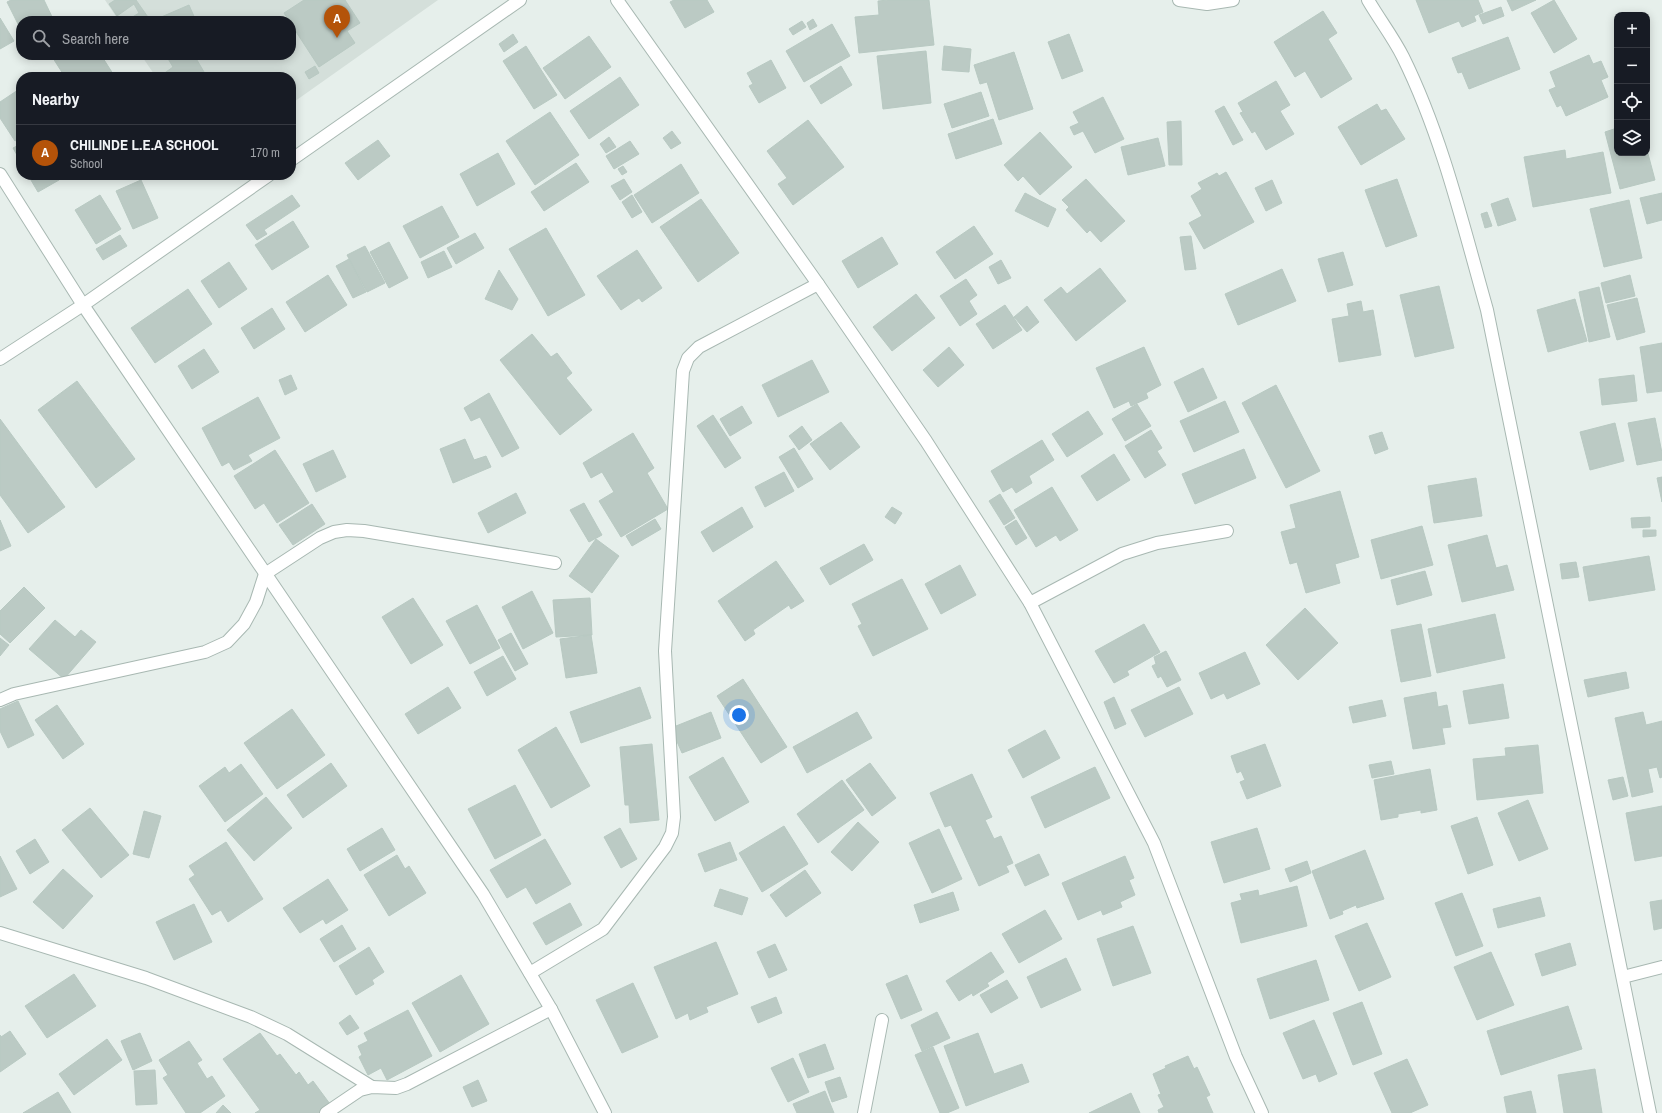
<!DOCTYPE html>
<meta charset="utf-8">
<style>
body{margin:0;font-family:"Archivo Narrow",sans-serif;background:#242831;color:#f1f3f6}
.controls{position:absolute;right:12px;top:12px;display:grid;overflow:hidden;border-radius:8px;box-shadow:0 2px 10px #0003}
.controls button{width:36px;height:36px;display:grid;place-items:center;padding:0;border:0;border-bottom:1px solid #363941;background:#171b24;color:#f1f3f6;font:20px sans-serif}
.you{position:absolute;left:739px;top:715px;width:14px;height:14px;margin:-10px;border:3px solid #fff;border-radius:50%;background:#1a73e8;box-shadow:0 0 0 6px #1a73e833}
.badge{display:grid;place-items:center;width:26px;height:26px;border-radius:50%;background:#b45309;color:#fff;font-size:13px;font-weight:700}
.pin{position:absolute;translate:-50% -33px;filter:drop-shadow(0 1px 2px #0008)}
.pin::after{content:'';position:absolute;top:21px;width:14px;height:12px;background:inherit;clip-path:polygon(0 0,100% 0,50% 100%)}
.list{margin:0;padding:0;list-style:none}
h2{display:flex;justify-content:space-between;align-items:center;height:52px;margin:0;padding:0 16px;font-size:17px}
h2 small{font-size:13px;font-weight:400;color:#9ea1a6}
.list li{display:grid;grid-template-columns:26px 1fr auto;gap:12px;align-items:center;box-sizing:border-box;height:56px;padding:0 16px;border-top:1px solid #363941}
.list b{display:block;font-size:15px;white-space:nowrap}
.list p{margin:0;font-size:13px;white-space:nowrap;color:#9ea1a6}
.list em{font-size:13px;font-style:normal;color:#9ea1a6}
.icon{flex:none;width:22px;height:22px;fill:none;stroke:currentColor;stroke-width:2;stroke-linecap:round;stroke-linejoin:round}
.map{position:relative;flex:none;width:1662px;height:1113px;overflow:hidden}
.search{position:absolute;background:#171b24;box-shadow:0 2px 10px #0003;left:16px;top:16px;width:280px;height:44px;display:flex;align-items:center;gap:10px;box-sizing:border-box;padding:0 14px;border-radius:16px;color:#9ea1a6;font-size:15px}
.panel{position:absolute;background:#171b24;box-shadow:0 2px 10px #0003;left:16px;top:72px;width:280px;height:108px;border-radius:16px}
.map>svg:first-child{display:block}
</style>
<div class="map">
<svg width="1662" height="1113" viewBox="0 0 1662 1113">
<rect width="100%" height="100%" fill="#e6efeb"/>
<!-- built -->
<path fill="#d4dfda" d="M105,0H438L291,104V77H156L141,55H291V21H119Z"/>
<!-- building -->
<g fill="#bbcac4" stroke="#b8c9c2">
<path d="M11,0H44L54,21H21V30L7,2Z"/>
<path d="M115,0H136L150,20L126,21L139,13L134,4L117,16L109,4Z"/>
<path d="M304,0H345L360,23L347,31L355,43L319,67L291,24V21H289L284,13Z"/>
<path d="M674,0H707L714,12L685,28L670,2Z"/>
<path d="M888,0H929L934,45L859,53L855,17L879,15L878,1Z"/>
<path d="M1416,0H1478L1483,12L1474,16L1476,21L1462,27L1459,21L1429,33Z"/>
<path d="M1507,0H1536L1512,11Z"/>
<path d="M1554,0L1577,39L1554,53L1531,13Z"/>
<path d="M189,5L196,21H152Z"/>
<path d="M1501,7L1504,16L1483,24L1479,15Z"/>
<path d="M1323,11L1337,33L1328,39L1352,79L1321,98L1305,71L1295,77L1274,42Z"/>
<path d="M0,18L14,41L0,49Z"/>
<path d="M813,19L817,26L810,30L807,23Z"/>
<path d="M802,21L806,27L793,35L789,29Z"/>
<path d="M832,24L850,56L804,82L786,51Z"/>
<path d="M513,34L518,42L504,52L499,44Z"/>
<path d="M1069,34L1083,71L1062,79L1048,42Z"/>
<path d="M589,36L611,67L565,99L543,68Z"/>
<path d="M1508,37L1520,69L1469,89L1462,72L1458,73L1452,58Z"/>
<path d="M526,46L557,95L534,109L503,61Z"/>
<path d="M944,46L971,49L969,72L942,70Z"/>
<path d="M926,51L931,103L883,109L877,56Z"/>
<path d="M1014,52L1033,109L999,120L987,82L980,84L974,65Z"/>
<path d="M51,55H101L115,77H65Z"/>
<path d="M171,55H194L207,77H159L173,67L167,57Z"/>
<path d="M1589,55L1593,64L1601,61L1608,77L1601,80L1608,97L1566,116L1561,105L1557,107L1549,90L1556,87L1550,72Z"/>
<path d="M771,60L786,88L759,103L749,86L753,84L747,73Z"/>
<path d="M315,66L319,73L309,79L305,72Z"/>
<path d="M841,66L852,85L821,104L810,86Z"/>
<path d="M620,77L639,105L589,139L570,111Z"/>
<path d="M1276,81L1290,105L1280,111L1294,134L1266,150L1255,131L1252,133L1240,113L1243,112L1238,103Z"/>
<path d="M21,88V137L15,141L0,118V102Z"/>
<path d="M981,92L989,116L952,128L944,104Z"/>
<path d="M1103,97L1124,139L1095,153L1083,131L1074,135L1070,127L1079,123L1073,112Z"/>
<path d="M1377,104L1381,111L1386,109L1405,139L1361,165L1338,127Z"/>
<path d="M1224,106L1243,140L1233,145L1215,111Z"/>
<path d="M550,112L579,155L535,185L506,141Z"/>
<path d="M993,119L1002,144L956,159L948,134Z"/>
<path d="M808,120L844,167L793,205L778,184L787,178L767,151Z"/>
<path d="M1181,121L1182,165H1169L1167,122Z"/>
<path d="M1617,128V153H1647V150L1655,180L1620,189L1605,132Z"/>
<path d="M672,131L681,143L671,149L663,138Z"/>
<path d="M1040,132L1072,167L1040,195L1023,176L1018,181L1004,165Z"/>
<path d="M609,137L616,147L606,153L600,144Z"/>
<path d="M1158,138L1165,166L1128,175L1121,147Z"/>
<path d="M378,140L390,156L358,180L345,163Z"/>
<path d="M630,141L639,154L614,169L606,156Z"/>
<path d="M21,144V162L13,148Z"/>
<path d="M1565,150L1566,159L1603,152L1611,193L1533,207L1524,157Z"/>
<path d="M498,153L515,184L477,206L460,174Z"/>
<path d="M576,163L589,182L544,211L531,192Z"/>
<path d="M681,164L699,193L652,223L634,195Z"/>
<path d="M623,166L627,172L622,175L618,169Z"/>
<path d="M1226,172L1254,222L1204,249L1189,223L1202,216L1191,196L1202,189L1198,183L1217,173L1219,176Z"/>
<path d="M28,175H55L59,180L38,192Z"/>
<path d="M624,179L632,192L620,200L611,186Z"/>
<path d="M1086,179L1125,221L1101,242L1090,230L1087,233L1066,210L1069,207L1062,200Z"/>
<path d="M1397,179L1417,236L1386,247L1365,190Z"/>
<path d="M141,180L158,218L133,229L116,191Z"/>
<path d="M1272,180L1282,203L1266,211L1255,188Z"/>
<path d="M1025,193L1056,209L1048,227L1015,211Z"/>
<path d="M1662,193V220L1647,224L1640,198Z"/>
<path d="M100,195L121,229L96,244L75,210Z"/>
<path d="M292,195L300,206L264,230L267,234L257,240L246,225Z"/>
<path d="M632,195L642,212L632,218L622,202Z"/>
<path d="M1508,198L1516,220L1498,226L1491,204Z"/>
<path d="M701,199L739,253L698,282L660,227Z"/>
<path d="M1629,200L1642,258L1604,267L1590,209Z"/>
<path d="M442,206L459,237L420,258L403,226Z"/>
<path d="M1487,212L1492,226L1485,228L1481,214Z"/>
<path d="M293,221L309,247L272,270L255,245Z"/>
<path d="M974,226L993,254L955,279L936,252Z"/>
<path d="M546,228L585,295L548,316L509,249Z"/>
<path d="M475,233L484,248L456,264L447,248Z"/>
<path d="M120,235L127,246L103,260L96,249Z"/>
<path d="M1191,236L1196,269L1185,270L1180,237Z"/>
<path d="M882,237L898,264L858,288L842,261Z"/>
<path d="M389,242L408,278L389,288L370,252Z"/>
<path d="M365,246L385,283L367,292L347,255Z"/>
<path d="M637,250L662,288L642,302L639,298L621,310L597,276Z"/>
<path d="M444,251L452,267L428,278L421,262Z"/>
<path d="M1343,252L1353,285L1328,292L1318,259Z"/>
<path d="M349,259L366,292L353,298L336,266Z"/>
<path d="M1001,260L1011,278L998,284L989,267Z"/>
<path d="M229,262L247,289L219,308L201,281Z"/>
<path d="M1100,268L1126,301L1076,341L1044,300L1061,287L1067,294Z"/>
<path d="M1282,269L1296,301L1238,325L1225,294Z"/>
<path d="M499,270L518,299L512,310L485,299Z"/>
<path d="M328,275L347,305L305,332L286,302Z"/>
<path d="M1630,275L1635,296L1606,303L1601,283Z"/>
<path d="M966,279L977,295L969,301L977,314L960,326L940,296Z"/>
<path d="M1439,286L1454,348L1415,357L1400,295Z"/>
<path d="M1599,287L1610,337L1589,342L1579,292Z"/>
<path d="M188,289L212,324L155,363L131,328Z"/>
<path d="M916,294L935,318L892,351L873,327Z"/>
<path d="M1637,298L1645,332L1617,340L1607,305Z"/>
<path d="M1575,299L1587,341L1548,352L1537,310Z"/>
<path d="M1361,301L1363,312L1373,310L1381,355L1339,362L1332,319L1349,316L1347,304Z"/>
<path d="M1005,305L1022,330L993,349L976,324Z"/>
<path d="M1027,306L1039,322L1027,332L1014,317Z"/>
<path d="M272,308L285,329L254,349L241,328Z"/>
<path d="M532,334L551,357L557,353L572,373L566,378L592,410L560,435L500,360Z"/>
<path d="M1662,343V391L1647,393L1640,347Z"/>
<path d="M949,347L964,365L938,387L923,370Z"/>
<path d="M1144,347L1161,385L1146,393L1148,398L1131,406L1129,401L1114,408L1096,368Z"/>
<path d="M204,349L219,372L192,389L178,366Z"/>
<path d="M812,360L829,392L778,417L762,385Z"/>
<path d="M1203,368L1217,398L1188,412L1174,382Z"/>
<path d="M291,375L297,389L285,395L279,380Z"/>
<path d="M1634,375L1637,401L1602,405L1599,379Z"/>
<path d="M77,381L135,459L96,488L38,410Z"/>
<path d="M1276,385L1320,471L1286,488L1242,403Z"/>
<path d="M489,393L519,448L502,457L480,417L471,421L464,408Z"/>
<path d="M258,397L280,438L248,455L252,461L234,470L229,462L222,466L202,428Z"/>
<path d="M1225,401L1239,432L1194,452L1180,421Z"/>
<path d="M1137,404L1151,426L1125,441L1112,419Z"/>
<path d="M742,406L752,423L730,436L720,419Z"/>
<path d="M1088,411L1103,434L1067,457L1052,434Z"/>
<path d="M713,415L741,458L725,468L697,426Z"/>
<path d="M1655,418L1662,453V460L1637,465L1628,423Z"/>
<path d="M0,419L65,507L28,533L0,495Z"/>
<path d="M841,422L860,447L830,470L810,444Z"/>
<path d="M1615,423L1624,461L1590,470L1580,432Z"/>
<path d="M802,426L812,440L799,450L789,436Z"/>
<path d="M1151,430L1162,448L1157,451L1166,465L1145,478L1125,446Z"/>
<path d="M1382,432L1388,449L1375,454L1369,436Z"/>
<path d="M633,433L654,468L647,473L668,509L621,537L599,501L614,492L602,472L591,478L583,463Z"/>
<path d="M465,439L474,460L486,456L491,467L453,483L440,449Z"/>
<path d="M1042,440L1054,460L1029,476L1032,483L1016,493L1012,487L1003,492L991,471Z"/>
<path d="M794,448L813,479L798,488L779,457Z"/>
<path d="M1244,449L1256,478L1195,504L1182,474Z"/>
<path d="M275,450L309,503L277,523L264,503L255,509L234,476Z"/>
<path d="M333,450L346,477L316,492L303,464Z"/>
<path d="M1114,454L1130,480L1097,501L1081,476Z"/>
<path d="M784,472L794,491L765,507L755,487Z"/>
<path d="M1662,477V502L1657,478Z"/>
<path d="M1476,478L1482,516L1434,523L1428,486Z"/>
<path d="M1052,487L1078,530L1060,541L1056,535L1036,547L1014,510Z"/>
<path d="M1340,491L1359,557L1335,564L1340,583L1306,593L1297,562L1290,564L1281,532L1296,528L1290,505Z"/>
<path d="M516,493L526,513L488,533L478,513Z"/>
<path d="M1000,494L1015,518L1004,525L989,501Z"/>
<path d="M584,503L602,535L589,542L570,510Z"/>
<path d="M312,504L325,524L293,545L279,525Z"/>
<path d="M742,507L753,527L713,552L701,532Z"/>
<path d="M892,507L902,513L895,524L885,517Z"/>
<path d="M1650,517V527L1632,528L1631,518Z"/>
<path d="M655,519L661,529L632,546L626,536Z"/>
<path d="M0,520L11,546L0,551Z"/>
<path d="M1016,520L1027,538L1016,545L1005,527Z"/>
<path d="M1422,526L1433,565L1381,579L1371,540Z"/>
<path d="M1643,530H1656V536L1643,537Z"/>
<path d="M1487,535L1496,568L1507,565L1514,590L1462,602L1448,545Z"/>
<path d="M596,539L619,556L592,593L569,576Z"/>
<path d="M864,544L873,560L830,585L820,568Z"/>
<path d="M1649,556L1655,590L1589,601L1583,567Z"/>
<path d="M776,561L804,601L791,609L789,605L753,630L755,634L745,641L718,601Z"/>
<path d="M1576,562L1579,577L1562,579L1560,564Z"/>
<path d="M960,565L976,595L941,614L925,584Z"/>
<path d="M1425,571L1432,595L1397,605L1391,580Z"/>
<path d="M902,579L928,629L873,656L858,626L862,624L852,604Z"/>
<path d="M24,587L45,608L10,643L0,634V611Z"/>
<path d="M532,591L553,633L523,649L502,607Z"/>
<path d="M413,598L443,645L411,664L382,617Z"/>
<path d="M590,598L592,635L556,637L553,600Z"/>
<path d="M477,605L500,648L470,664L446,621Z"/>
<path d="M1305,608L1338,643L1298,680L1266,645Z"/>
<path d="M1495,614L1505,658L1437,673L1428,629Z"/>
<path d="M55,620L75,637L81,630L96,642L64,679L29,649Z"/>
<path d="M1144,624L1160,652L1127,671L1129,675L1114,683L1095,651Z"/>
<path d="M1421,624L1431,676L1401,682L1391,630Z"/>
<path d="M511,633L528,664L515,671L498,640Z"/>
<path d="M591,635L597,673L566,678L560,639Z"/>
<path d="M0,638L9,645L0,656Z"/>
<path d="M1166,651L1181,680L1167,687L1161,676L1158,678L1152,666L1156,664L1154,657Z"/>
<path d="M1245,652L1260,684L1227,699L1224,693L1211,699L1199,673Z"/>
<path d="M503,656L516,679L487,696L474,672Z"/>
<path d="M1626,672L1629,688L1588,697L1584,680Z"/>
<path d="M743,679L787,747L761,763L717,696Z"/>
<path d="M1503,684L1509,718L1469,724L1463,691Z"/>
<path d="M448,687L461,708L418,734L405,714Z"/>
<path d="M640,687L651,718L581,743L570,712Z"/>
<path d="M1179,687L1193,714L1145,737L1131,710Z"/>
<path d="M1436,692L1438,707L1447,705L1451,727L1442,728L1445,744L1413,749L1404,698Z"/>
<path d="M1114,697L1126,724L1115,729L1104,702Z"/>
<path d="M1382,700L1386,716L1353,723L1349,707Z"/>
<path d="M18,701L34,735L8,748L0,731V709Z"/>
<path d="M57,705L84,744L63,759L35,720Z"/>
<path d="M292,709L325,755L277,789L244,743Z"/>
<path d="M711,712L721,738L682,753L671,728Z"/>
<path d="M857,712L872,738L807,773L793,747Z"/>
<path d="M1643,712L1646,725L1662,721V777L1660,778L1657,767L1648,769L1653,792L1632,797L1615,718Z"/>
<path d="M556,727L590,786L551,808L518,750Z"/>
<path d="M1045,730L1060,758L1023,778L1008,750Z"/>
<path d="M652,744L659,820L630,823L629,805H625L620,747Z"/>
<path d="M1265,744L1281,786L1247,799L1240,782L1245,780L1241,771L1237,773L1231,756Z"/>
<path d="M1538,745L1543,793L1477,800L1473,759L1506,756L1505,748Z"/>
<path d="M723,757L749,802L715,821L689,777Z"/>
<path d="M1391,761L1394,774L1372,778L1369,765Z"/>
<path d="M331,763L347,786L303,818L287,795Z"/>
<path d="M870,763L896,798L872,816L846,780Z"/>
<path d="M241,764L263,794L225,822L199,786L225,767L229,773Z"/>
<path d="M1095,767L1110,798L1045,828L1031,797Z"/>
<path d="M1430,769L1437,810L1421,813V810L1398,814V817L1381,820L1374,780Z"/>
<path d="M972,774L992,817L985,820L994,839L1001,836L1013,863L1006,866L1009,872L979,886L951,825L945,827L930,793Z"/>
<path d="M1623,777L1628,796L1613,800L1608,780Z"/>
<path d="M842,780L864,810L818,843L797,814Z"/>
<path d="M515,785L541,835L495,859L468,809Z"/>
<path d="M266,797L292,828L254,861L227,830Z"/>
<path d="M1528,800L1548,849L1519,861L1498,813Z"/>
<path d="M1662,806V856L1635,861L1626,813Z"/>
<path d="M90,808L129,855L101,878L62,830Z"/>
<path d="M144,811L161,816L149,858L133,854Z"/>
<path d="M1477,817L1493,865L1468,874L1451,826Z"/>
<path d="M858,822L879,842L852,871L831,852Z"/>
<path d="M784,826L808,864L762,892L739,853Z"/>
<path d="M382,828L395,850L360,871L347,849Z"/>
<path d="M620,828L637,859L621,868L604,837Z"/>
<path d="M1257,828L1270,869L1224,883L1211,842Z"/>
<path d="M939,829L962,879L932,893L909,843Z"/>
<path d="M35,839L49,862L30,874L16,851Z"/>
<path d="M545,839L571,884L536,904L526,887L507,898L490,870Z"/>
<path d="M226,842L263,899L228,922L221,910L212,915L189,879L195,875L189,866Z"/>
<path d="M730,842L737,860L705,872L698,854Z"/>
<path d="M1365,850L1384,899L1357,908L1356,905L1342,911L1343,914L1330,919L1312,871Z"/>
<path d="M1039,854L1049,875L1025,886L1015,865Z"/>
<path d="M397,855L405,869L409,866L426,893L389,916L364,875Z"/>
<path d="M0,856L17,889L0,897Z"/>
<path d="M1125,856L1134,878L1129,880L1135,895L1120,902L1122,907L1103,915L1101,910L1078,920L1062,883Z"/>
<path d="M1307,861L1311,873L1290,882L1285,869Z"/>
<path d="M63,869L93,896L63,929L33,902Z"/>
<path d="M805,870L821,893L786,917L770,895Z"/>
<path d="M328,879L348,910L326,924L323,919L300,933L283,908Z"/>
<path d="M1297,886L1307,926L1241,943L1231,903L1242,900L1240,894L1258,890L1259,896Z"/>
<path d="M720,889L748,898L742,915L714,906Z"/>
<path d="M953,892L959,910L920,923L914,905Z"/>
<path d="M1462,893L1483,946L1456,956L1435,903Z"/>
<path d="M1540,897L1545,916L1498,928L1493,909Z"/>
<path d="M1662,900V928L1654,930L1650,902Z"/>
<path d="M570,903L582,925L546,945L533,923Z"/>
<path d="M194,904L212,942L174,960L156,922Z"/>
<path d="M1045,910L1062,939L1019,963L1002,934Z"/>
<path d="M1367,923L1391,977L1359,991L1335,936Z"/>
<path d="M342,925L356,949L334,962L320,939Z"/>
<path d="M1133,926L1151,973L1113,986L1097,939Z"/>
<path d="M716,942L738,994L706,1007L708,1012L690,1020L688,1013L676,1019L654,967Z"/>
<path d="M1570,943L1576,965L1542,976L1535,954Z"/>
<path d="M775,944L787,970L769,978L757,952Z"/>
<path d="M369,947L384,972L372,980L374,984L356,995L339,966Z"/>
<path d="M991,952L1004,972L987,983L989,986L973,996L972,993L959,1001L946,981Z"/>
<path d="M1491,952L1514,1005L1477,1020L1454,967Z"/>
<path d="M1066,958L1081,990L1041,1008L1027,977Z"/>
<path d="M1316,960L1329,1000L1270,1019L1257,979Z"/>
<path d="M74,974L96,1006L47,1038L25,1006Z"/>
<path d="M461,975L489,1024L440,1052L412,1003Z"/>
<path d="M907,975L922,1010L901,1019L886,984Z"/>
<path d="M1007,980L1018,998L991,1013L980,995Z"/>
<path d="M633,983L658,1037L622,1053L596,1000Z"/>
<path d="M776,997L782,1013L758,1023L751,1007Z"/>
<path d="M1362,1002L1382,1054L1353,1065L1333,1013Z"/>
<path d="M1568,1006L1582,1049L1501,1075L1487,1031Z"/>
<path d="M408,1010L432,1056L387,1080L381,1068L368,1075L359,1057L362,1055L358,1046L368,1041L364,1033Z"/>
<path d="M937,1012L950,1038L922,1051L911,1025Z"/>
<path d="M350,1015L359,1028L347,1035L339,1023Z"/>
<path d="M1314,1020L1337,1074L1319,1082L1316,1074L1303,1079L1283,1033Z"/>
<path d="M10,1031L26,1054L0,1072V1035L1,1037Z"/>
<path d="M140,1033L152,1061L133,1070L121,1041Z"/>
<path d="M260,1033L277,1056L280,1054L296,1075L299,1072L308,1085L313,1081L330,1104L318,1113H255L260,1110L223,1059Z"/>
<path d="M978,1033L994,1074L1022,1064L1029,1082L966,1106L944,1046Z"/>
<path d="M107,1039L122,1060L74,1095L59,1074Z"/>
<path d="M189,1041L202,1060L197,1063L207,1079L212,1076L225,1096L200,1113H186L163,1078L168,1075L159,1060Z"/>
<path d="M825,1044L834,1069L808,1078L799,1054Z"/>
<path d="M933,1047L959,1108L947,1113H940L915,1055Z"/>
<path d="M1188,1056L1194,1069L1197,1067L1210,1095L1206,1097L1213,1113H1159L1158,1110L1164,1107L1158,1095L1161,1094L1153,1074L1166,1068L1165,1066Z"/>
<path d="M793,1058L809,1092L788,1102L771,1068Z"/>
<path d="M1407,1059L1428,1105L1410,1113H1392L1374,1073Z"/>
<path d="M1595,1069L1602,1113H1564L1558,1075Z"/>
<path d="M155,1070L157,1104L136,1105L134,1071Z"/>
<path d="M840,1077L847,1097L832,1102L825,1082Z"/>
<path d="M478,1080L487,1101L472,1107L463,1087Z"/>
<path d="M825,1091L834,1113H797L793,1104Z"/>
<path d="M1531,1091L1536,1113H1507L1504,1097Z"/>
<path d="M58,1092L71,1113H23Z"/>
<path d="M1131,1093L1140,1113H1089Z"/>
<path d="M223,1105L231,1113H216Z"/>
</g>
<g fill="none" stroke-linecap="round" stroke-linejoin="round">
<defs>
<g id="minor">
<path d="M617,0L818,284L926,441L1030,603L1154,843L1236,1057L1262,1113"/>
<path d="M1179,0L1207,4L1233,0"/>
<path d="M1368,0C1379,19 1393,37 1403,57C1442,136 1463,225 1487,310L1650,1113"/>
<path d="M291,160L520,0"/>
<path d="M0,174L83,305L483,894L551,1009L605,1113"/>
<path d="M0,359L83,305L269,175"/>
<path d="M1030,603L1122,554L1157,543L1227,531"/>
<path d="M0,700L14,694L205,652L227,642L244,624L256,602L265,574L320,538L334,532L347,530L364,531L555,563"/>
<path d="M0,933L146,978L251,1017L287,1034L372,1087"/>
<path d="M530,973L603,929L665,847L672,833L674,817L665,651L683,371L688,358L699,347L818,284"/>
<path d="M1623,977L1662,967"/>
<path d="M326,1113L360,1090L372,1087L396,1088L407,1084L551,1009"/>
<path d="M864,1113L882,1020"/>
</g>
</defs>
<!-- minor casing -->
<use href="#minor" stroke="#a8b8b2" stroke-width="14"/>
<!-- minor -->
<use href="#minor" stroke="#fff" stroke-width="12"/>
</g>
</svg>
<div class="controls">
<button>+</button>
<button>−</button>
<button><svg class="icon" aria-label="locate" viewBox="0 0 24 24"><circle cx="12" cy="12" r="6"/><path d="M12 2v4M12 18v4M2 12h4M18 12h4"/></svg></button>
<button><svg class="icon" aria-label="layers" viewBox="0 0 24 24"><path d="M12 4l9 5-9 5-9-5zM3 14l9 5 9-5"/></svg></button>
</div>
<div class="you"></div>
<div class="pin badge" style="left:337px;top:38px">A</div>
<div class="search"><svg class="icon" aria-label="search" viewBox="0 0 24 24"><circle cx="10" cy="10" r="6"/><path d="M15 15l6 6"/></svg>Search here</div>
<section class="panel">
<h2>Nearby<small></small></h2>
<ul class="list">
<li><span class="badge">A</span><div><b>CHILINDE L.E.A SCHOOL</b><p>School</p></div><em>170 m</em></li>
</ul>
</section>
</div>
